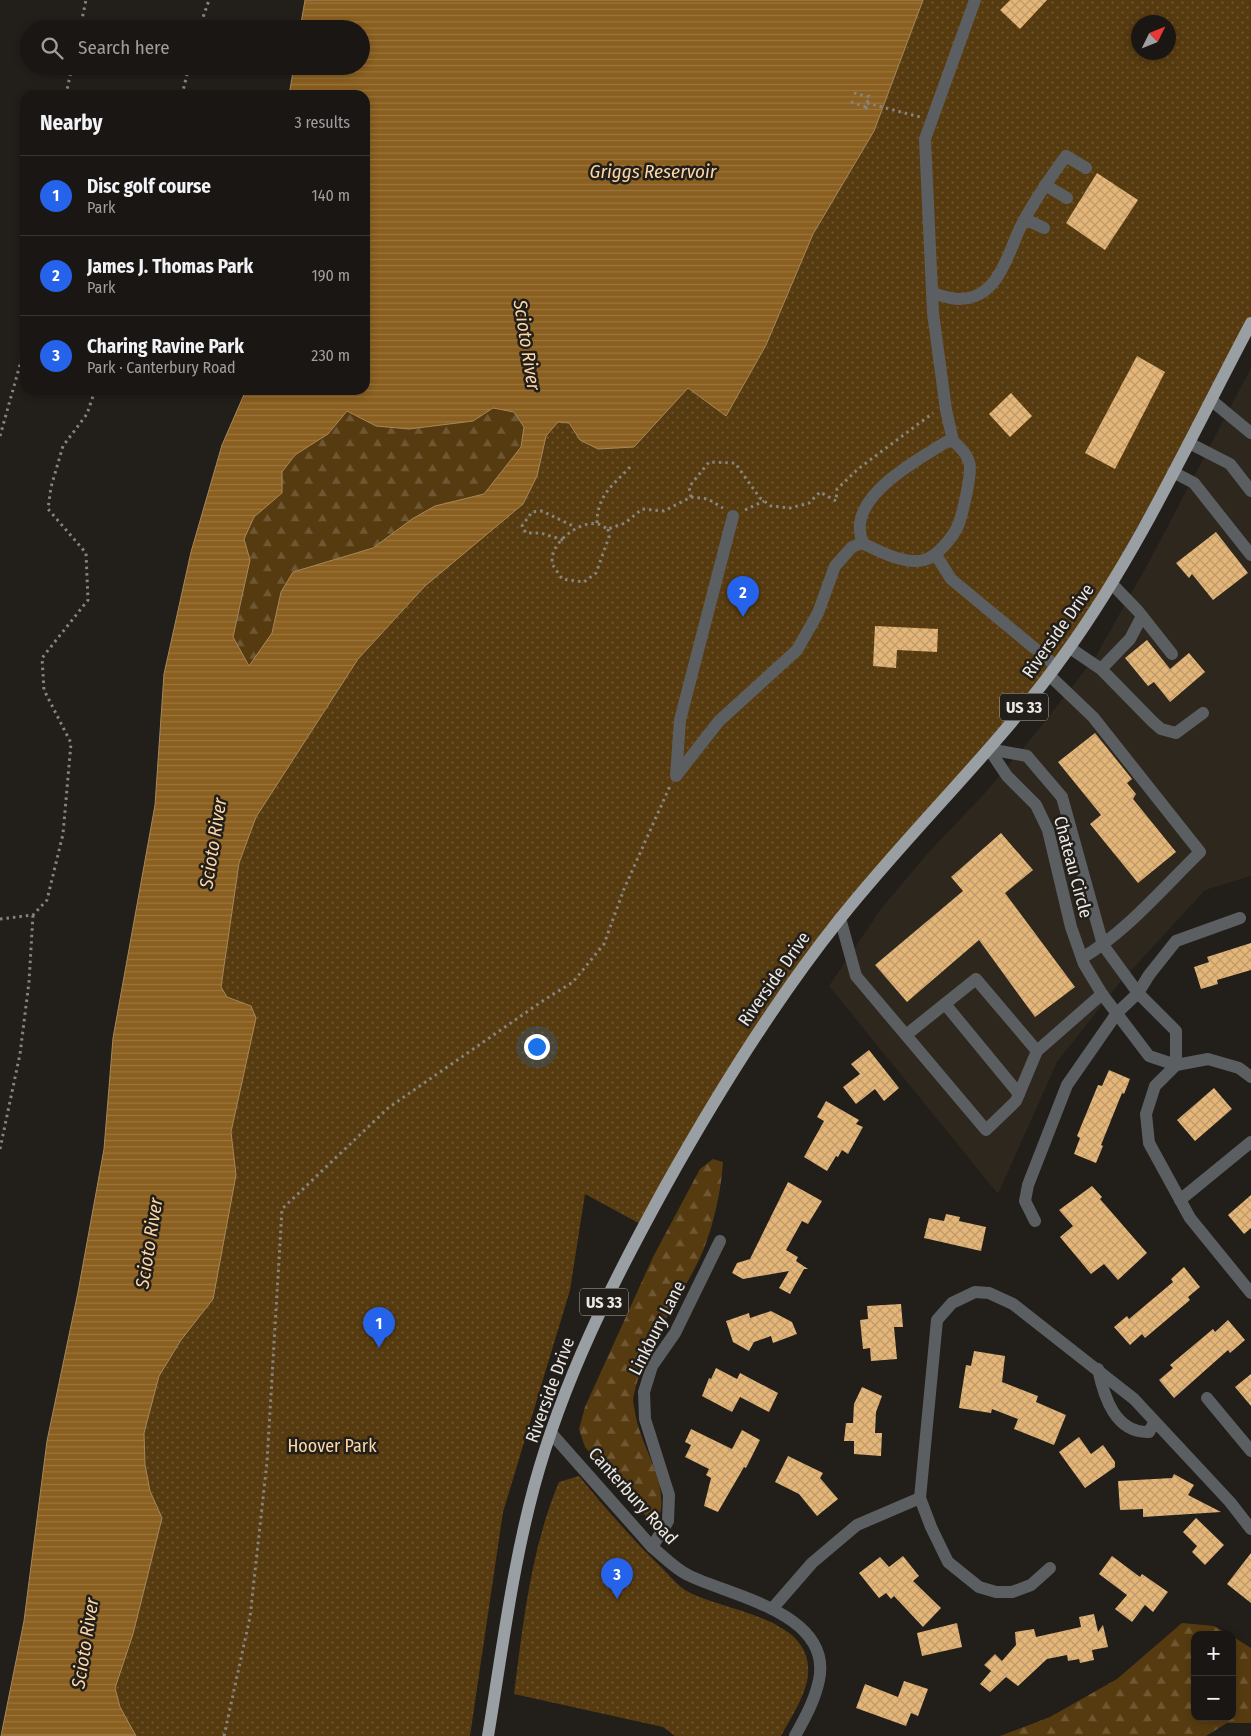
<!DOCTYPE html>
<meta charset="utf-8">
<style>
body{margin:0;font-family:"Fira Sans Condensed",sans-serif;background:#272322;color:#f1f3f6}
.controls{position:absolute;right:15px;bottom:15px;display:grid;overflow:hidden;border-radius:10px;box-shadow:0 2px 8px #0003}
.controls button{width:45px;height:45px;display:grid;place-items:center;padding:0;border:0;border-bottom:1px solid #383534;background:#1a1614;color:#f1f3f6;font:25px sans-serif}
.compass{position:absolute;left:1131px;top:15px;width:45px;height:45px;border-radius:50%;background:#1a1614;box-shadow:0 2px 8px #0003;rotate:47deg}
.you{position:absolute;left:536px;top:1046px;width:18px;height:18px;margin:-12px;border:4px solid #fff;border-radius:50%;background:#1a73e8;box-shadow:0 0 0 8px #1a73e833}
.badge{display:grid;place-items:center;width:32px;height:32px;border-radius:50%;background:#2563eb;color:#fff;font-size:16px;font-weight:700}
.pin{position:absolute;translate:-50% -41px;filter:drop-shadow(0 1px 2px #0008)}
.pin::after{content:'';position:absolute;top:26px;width:18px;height:15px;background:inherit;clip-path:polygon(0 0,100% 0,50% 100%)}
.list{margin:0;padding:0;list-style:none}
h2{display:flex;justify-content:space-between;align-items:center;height:65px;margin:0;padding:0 20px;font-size:21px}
h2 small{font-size:16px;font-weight:400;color:#9f9fa0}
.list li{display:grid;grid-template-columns:32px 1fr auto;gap:15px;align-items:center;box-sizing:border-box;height:80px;padding:0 20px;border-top:1px solid #383534}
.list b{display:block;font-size:19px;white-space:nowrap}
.list p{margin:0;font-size:16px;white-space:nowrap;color:#9f9fa0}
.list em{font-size:16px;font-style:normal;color:#9f9fa0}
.icon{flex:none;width:28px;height:28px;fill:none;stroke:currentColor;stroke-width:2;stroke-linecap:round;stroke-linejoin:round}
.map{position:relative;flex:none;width:1251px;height:1736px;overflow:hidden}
.search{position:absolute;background:#1a1614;box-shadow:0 2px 8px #0003;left:20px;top:20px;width:350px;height:55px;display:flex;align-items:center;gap:12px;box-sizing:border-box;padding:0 18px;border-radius:28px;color:#9f9fa0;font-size:19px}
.panel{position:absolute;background:#1a1614;box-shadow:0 2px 8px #0003;left:20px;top:90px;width:350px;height:305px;border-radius:15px}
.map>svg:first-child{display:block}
</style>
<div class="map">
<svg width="1251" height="1736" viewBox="0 0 1251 1736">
<defs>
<pattern id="forest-firs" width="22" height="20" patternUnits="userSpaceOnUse" patternTransform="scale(1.25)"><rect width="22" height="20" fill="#573b10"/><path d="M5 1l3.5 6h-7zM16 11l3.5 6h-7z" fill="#6f5733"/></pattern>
<pattern id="park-dots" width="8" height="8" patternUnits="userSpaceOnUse" patternTransform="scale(1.25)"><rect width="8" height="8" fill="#573b10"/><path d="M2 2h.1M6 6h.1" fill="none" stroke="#6f5733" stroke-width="1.8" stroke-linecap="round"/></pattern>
<pattern id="water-rules" width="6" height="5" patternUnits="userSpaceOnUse" patternTransform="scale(1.25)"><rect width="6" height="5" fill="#8a5f1f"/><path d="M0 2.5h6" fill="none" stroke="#9b763f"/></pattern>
<pattern id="building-cross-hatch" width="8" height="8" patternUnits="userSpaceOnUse" patternTransform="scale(1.25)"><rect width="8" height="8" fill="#e5b678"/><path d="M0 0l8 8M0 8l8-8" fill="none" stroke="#bd9a6b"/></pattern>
</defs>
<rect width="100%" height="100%" fill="#221e1a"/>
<!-- built -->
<path fill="#2e271e" d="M1251,368V876L1205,890L1117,986L1057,1062L998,1194L829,986L881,909L927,854L984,794L1039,729L1096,656L1151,558Z"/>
<!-- forest -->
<g fill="url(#forest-firs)">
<path d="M493,408L514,412L524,427L521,447L484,494L435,506L412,519L373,548L293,572L281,592L272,633L249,667L233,637L250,560L244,539L254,517L282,493V472L295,455L328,434L347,411L376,426L473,421Z"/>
<path d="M713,1159L723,1162C721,1192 714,1223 703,1251C682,1299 646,1341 634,1394C632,1399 634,1406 635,1412C640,1447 670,1483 659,1517L651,1522L585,1447L579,1429L585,1407L653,1257L700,1169Z"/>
<path d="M1182,1623L1214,1626L1229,1635H1195V1717H1232V1636L1251,1648V1723H1227L1206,1736H1000L1050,1717L1117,1679Z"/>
</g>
<!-- park -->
<g fill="url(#park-dots)" fill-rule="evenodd">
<path d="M923,0H1251V323L1070,648L792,981L644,1226L585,1194L570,1290L503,1512L470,1736H136L120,1707L115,1688L133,1634L162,1518L150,1491L145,1465L144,1433L159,1376L181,1340L236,1175L231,1132L256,1018L251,1006L227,997L221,988L239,863L256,817L358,659L425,586L537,476L546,436L558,421L569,423L580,440L634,447L688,388L726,416L766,345L813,234L874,131ZM1138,22H1168V52H1138Z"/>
<path d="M579,1476C606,1509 633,1540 663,1569C670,1576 677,1585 685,1590C724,1613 820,1616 807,1681C803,1700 790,1719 781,1736H675L663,1727L514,1694C523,1624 531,1548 559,1482Z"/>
</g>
<!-- water -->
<path fill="url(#water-rules)" stroke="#a7885a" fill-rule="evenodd" d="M305,0H923L874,131L813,234L766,345L726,416L688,388L634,447L598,449L580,440L569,423L558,422L546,436L537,476L523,504L425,586L358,659L256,817L239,863L221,987L227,997L251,1006L256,1018L231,1132L236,1175L213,1299L181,1340L159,1376L144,1433L145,1465L150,1491L162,1518L133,1634L115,1688L120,1707L136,1736H1L24,1621L47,1441L78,1292L104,1149L113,1038L155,805L164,674L191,552L222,445L246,390H365V95H289L294,66H361V29H300ZM493,408L514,412L524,427L521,447L484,494L435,506L412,519L373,548L293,572L281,592L272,633L249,666L233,637L250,560L244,539L254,517L282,493V472L295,455L328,434L347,411L376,426L409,429L473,421Z"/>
<!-- building -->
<g fill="url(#building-cross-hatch)">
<path d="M1010,0H1047L1020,29L1000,10Z"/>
<path d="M1097,173L1138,200L1105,250L1066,223Z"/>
<path d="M1137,356L1165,372L1115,469L1085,453Z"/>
<path d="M1011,393L1032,416L1010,437L989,414Z"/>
<path d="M1216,532L1248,573L1213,600L1192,574L1189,578L1176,563Z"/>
<path d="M875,626L938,629L937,652L897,650L896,668L873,666Z"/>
<path d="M1147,640L1170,669L1189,653L1205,672L1170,702L1154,682L1148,686L1125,658Z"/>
<path d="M1095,733L1132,779L1127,783L1136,794L1133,799L1176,852L1138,883L1090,824L1101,815L1058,762Z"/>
<path d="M1001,833L1033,870L1005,893L1075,987L1035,1017L979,940L907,1002L875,965L963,891L951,877Z"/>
<path d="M1251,943V970L1217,980L1218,984L1201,989L1194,967L1209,962L1207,957Z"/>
<path d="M869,1050L899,1088L884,1101L875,1089L856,1104L843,1087L860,1074L851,1064Z"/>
<path d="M1109,1070L1130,1079L1124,1094L1122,1093L1101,1145L1103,1146L1096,1163L1074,1154L1080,1138L1077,1136L1098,1085L1102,1086Z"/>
<path d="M1214,1088L1232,1109L1195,1141L1177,1120Z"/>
<path d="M826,1101L859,1120L856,1124L863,1127L848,1154L842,1150L838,1157L836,1156L827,1171L804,1157L824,1121L817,1117Z"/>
<path d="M788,1182L822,1201L808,1224L802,1221L786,1250L798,1257L796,1261L808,1269H804L790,1294L779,1288L789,1271L743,1279L732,1273L737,1263L750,1259Z"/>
<path d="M1092,1186L1102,1197L1100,1199L1147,1253L1118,1280L1104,1264L1091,1274L1060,1237L1073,1226L1059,1210Z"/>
<path d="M1251,1195V1228L1244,1234L1228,1215Z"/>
<path d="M946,1214L960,1217L959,1221L986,1227L981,1251L924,1238L929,1218L944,1221Z"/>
<path d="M1184,1267L1200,1287L1188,1297L1190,1300L1145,1338L1142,1334L1130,1345L1114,1327L1127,1316L1129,1319L1173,1282L1171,1279Z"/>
<path d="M901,1304L903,1327H894L897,1359L871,1361L870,1348L863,1349L860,1320L868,1319L867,1306Z"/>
<path d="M771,1311L792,1322L797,1334L773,1343L771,1336L754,1342L749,1351L733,1342L726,1321L749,1313L750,1318Z"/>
<path d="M1228,1320L1245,1340L1230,1353L1228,1350L1174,1398L1159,1380L1173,1368L1170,1365L1213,1329L1215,1332Z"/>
<path d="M974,1351L1005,1356L1002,1382L1038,1396L1036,1402L1066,1415L1054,1445L1014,1429L1018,1419L992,1409L991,1413L959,1408L966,1365L971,1366Z"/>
<path d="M716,1368L737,1379L740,1373L778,1393L769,1412L740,1397L732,1412L702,1396L709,1378L711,1379Z"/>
<path d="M1251,1374V1406L1235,1387Z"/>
<path d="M862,1387L882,1396L876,1412L875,1433H882L881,1456L854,1454V1441H844L846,1423H853L854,1404Z"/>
<path d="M691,1429L732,1449L742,1430L760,1440L746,1468L744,1467L718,1512L704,1506L711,1478L706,1475L709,1469L685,1457L691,1445L685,1442Z"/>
<path d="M1079,1437L1091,1454L1103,1445L1115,1462V1467L1085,1488L1059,1452Z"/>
<path d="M788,1456L823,1473L820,1478L838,1499L817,1516L799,1494L775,1482Z"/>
<path d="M1174,1474L1194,1485L1188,1495L1221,1512L1143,1517V1509L1120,1510L1118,1481L1172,1478Z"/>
<path d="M1196,1518L1224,1545L1205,1565L1192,1552L1197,1546L1183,1532Z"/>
<path d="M1251,1553V1603L1227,1584Z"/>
<path d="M903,1556L919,1576L913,1581L941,1608L923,1627L894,1596L891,1599L886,1593L879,1598L859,1573L880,1557L889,1567Z"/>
<path d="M1112,1556L1140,1577L1142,1574L1168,1592L1153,1612L1145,1605L1132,1622L1115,1609L1127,1595L1099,1574Z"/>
<path d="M1094,1614L1098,1632L1103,1625L1108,1647L1092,1650L1094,1660L1080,1663L1079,1659L1068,1661L1067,1655L1047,1659L1018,1686L1006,1677L990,1692L980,1684L991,1671L984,1665L995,1654L1002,1661L1016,1645L1015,1632L1034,1629L1036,1637L1081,1627L1079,1617Z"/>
<path d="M957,1623L962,1647L922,1656L917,1633Z"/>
<path d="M904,1681L928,1689L918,1716L911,1713L906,1726L856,1708L865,1684L898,1697Z"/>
</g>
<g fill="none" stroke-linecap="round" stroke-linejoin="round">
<!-- path -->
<g stroke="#878480" stroke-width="3" stroke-dasharray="2.5 4" stroke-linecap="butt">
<path d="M80,29L86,0"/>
<path d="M199,29L209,0"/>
<path d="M854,93L869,97"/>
<path d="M66,95L72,66"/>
<path d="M182,95L189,66"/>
<path d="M851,102L866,107"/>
<path d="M867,103L920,117"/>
<path d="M866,109L869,95"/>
<path d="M0,436L25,347"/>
<path d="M691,497L708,499L723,508"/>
<path d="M745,510L764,501"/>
<path d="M597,523C597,496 612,486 630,467"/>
<path d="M608,529L609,537L596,573L584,582L562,579C559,574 555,569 553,565C546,546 579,520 597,524C601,524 605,528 608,529L625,523L642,509L664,511L691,497L689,487L709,462L735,463L760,498L771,506L790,508L809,503L820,492L836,501L837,489L858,469L933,413"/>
<path d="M563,540L541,533H526L522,526L532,512L542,511L575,527"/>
<path d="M0,919L33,915L47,900L63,834L71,743L44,690L42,658L88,600L86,553L48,509L51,487L63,446L87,414L95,390"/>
<path d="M0,1149L20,1054L29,982L33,915"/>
<path d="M224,1736L250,1617L267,1462L282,1209L388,1108L544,1000L573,982L604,944L624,889L670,786"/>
</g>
<!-- minor -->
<g stroke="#5c5f61" stroke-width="12">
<path d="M1045,185L1067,198"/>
<path d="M1025,219L1044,228"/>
<path d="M932,293C940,295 950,299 959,299C998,299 1007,256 1020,228C1033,202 1049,179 1066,156L1086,168"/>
<path d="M1211,400L1251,433"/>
<path d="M953,441L946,410L933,313L925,139L975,0"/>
<path d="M1189,443L1230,464L1251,491"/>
<path d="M1173,472L1194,483L1251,555"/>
<path d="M733,516L680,720L676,776L719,721L797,650L818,613L835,566L852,547L862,543C879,551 904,565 924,560C937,557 952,538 958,526C962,515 973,472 969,462C967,454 959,446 953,441L946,442C919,459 865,488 860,523C859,529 861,537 862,543"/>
<path d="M936,555L951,579L1056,666"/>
<path d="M1112,584L1138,611L1172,654"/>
<path d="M1070,648L1101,669L1153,722L1161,729L1176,733L1203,713"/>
<path d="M1101,669L1130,639L1142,616"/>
<path d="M1049,675L1093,717L1200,852C1162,889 1127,931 1082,958"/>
<path d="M989,749L1007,776L1036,805L1048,830L1071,927L1084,964L1102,994L1149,1056L1176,1065L1208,1059L1239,1068L1251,1077"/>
<path d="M989,749L1027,756L1062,797L1103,945L1138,993L1176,1031V1065"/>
<path d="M840,918L856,976L986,1130L1016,1101L1037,1051L1102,994"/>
<path d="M945,1004L1019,1094"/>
<path d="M906,1035L976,979L1037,1051"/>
<path d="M1176,1065L1155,1086L1146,1114L1149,1143L1190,1218L1251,1293"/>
<path d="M1180,1200L1251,1142"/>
<path d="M1035,1221L1025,1201L1028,1185L1067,1085L1117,1013L1138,993L1149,975L1176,941L1240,918"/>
<path d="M1098,1369C1104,1397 1115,1433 1149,1432L1154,1423"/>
<path d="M1207,1398L1251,1451"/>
<path d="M551,1433L652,1547C663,1556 675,1569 688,1575C730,1596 833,1613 819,1680C815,1700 805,1718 795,1736"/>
<path d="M652,1547L668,1521L669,1495L645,1419L644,1392L652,1366L675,1333L720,1241"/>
<path d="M1050,1568L1031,1585L1012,1592H996L979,1587L948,1562L931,1527L920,1498L937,1320L952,1303L975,1292L989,1293L1013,1304L1134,1399L1230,1502L1251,1529"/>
<path d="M772,1609L812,1563L857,1525L920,1498"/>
</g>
<!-- major -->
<path stroke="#9a9fa4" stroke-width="12" d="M488,1736C502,1652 512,1569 534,1487C563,1380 612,1283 665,1187C717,1094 773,1003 839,920C912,828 999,747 1067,651C1140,549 1192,434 1251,323"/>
</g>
<g text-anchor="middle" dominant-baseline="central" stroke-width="5" stroke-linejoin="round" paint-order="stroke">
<!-- shield labels -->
<g fill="#221e1a" stroke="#afaba8" stroke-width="1">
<rect x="1000" y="693.5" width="48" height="27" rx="4"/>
<rect x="580" y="1288.5" width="48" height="27" rx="4"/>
</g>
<g font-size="16" font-weight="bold" fill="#ebe8e5">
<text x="1024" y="707">US 33</text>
<text x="604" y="1302">US 33</text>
</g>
<!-- street labels -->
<g font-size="18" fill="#ebe8e5" stroke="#221e1a">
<text transform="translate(1058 631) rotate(-55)">Riverside Drive</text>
<text transform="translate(1073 867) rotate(75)">Chateau Circle</text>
<text transform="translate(774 979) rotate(-55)">Riverside Drive</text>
<text transform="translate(657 1328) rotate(-63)">Linkbury Lane</text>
<text transform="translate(550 1390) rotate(-70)">Riverside Drive</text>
<text transform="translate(633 1496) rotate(48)">Canterbury Road</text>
</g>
<!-- park labels -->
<g font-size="18" fill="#fdd7a7" stroke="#221e1a">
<text x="332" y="1446">Hoover Park</text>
</g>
<!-- water labels -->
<g font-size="19" font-style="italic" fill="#fdd6a6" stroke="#221e1a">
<text x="653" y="171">Griggs Reservoir</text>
<text transform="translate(527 345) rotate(81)">Scioto River</text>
<text transform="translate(213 843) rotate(-81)">Scioto River</text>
<text transform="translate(149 1243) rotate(-81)">Scioto River</text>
<text transform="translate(85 1643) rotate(-81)">Scioto River</text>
</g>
</g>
</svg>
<div class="controls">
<button>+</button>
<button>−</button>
</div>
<svg class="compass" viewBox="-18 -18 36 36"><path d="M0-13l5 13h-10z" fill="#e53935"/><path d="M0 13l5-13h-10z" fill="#9f9fa0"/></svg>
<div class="you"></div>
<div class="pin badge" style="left:379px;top:1348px">1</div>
<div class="pin badge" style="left:743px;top:617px">2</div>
<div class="pin badge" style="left:617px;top:1599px">3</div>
<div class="search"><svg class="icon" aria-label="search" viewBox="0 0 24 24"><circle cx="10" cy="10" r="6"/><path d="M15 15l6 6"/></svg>Search here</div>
<section class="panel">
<h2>Nearby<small>3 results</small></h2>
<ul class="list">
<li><span class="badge">1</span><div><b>Disc golf course</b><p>Park</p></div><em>140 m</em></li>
<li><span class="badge">2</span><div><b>James J. Thomas Park</b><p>Park</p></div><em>190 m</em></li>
<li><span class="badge">3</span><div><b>Charing Ravine Park</b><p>Park · Canterbury Road</p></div><em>230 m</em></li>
</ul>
</section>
</div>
